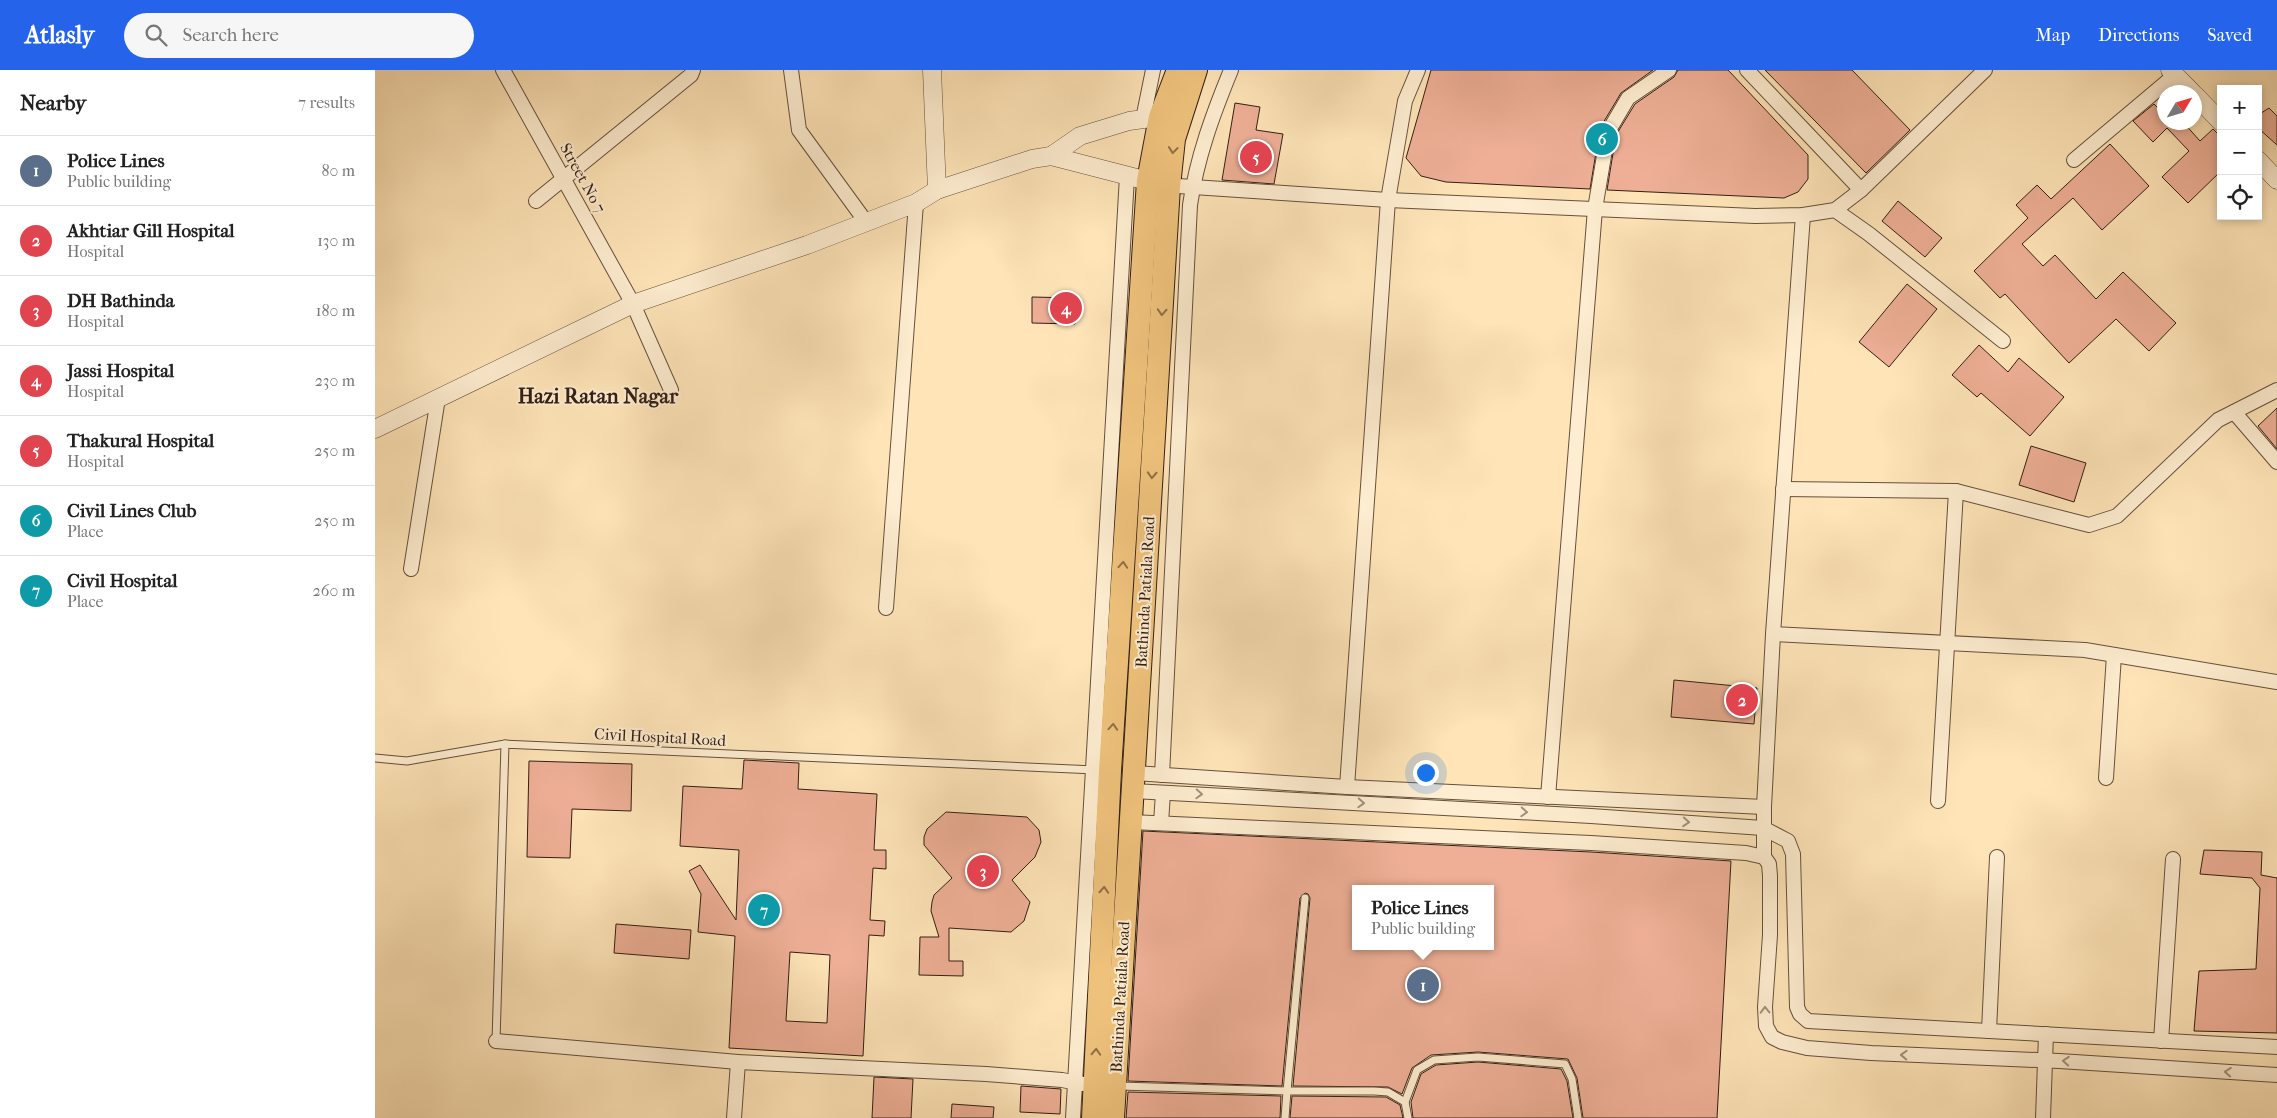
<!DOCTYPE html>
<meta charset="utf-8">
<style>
body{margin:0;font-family:"IM FELL French Canon",serif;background:#f6f6f6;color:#222}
.controls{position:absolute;right:15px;top:15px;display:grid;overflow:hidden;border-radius:0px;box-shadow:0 2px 8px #0003}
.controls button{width:45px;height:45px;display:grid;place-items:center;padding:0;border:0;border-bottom:1px solid #e0e0e0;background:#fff;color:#222;font:25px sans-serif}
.compass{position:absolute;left:1782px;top:15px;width:45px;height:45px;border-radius:50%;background:#fff;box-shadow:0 2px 8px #0003;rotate:52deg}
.you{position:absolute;left:1050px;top:702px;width:18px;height:18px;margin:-12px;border:4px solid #fff;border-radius:50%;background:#1a73e8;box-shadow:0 0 0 8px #1a73e833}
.badge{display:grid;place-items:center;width:32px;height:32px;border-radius:50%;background:#2563eb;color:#fff;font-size:16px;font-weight:700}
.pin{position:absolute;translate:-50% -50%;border:2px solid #fff;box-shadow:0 1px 5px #0006}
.popup{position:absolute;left:977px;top:815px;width:142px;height:65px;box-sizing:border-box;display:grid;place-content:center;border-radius:0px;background:#fff;filter:drop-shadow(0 1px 4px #0005);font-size:16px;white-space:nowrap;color:#767676}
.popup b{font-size:19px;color:#222}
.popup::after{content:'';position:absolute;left:50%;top:100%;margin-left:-10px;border:10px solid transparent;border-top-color:#fff}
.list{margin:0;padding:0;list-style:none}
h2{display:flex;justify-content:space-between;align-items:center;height:65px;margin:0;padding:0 20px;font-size:21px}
h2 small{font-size:16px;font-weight:400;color:#767676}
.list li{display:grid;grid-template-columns:32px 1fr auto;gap:15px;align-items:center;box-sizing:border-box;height:70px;padding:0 20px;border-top:1px solid #e0e0e0}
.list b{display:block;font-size:19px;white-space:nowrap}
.list p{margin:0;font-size:16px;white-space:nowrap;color:#767676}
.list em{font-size:16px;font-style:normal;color:#767676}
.icon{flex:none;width:28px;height:28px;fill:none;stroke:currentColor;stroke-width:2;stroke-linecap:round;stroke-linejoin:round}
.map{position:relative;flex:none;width:1902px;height:1048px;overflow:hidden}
header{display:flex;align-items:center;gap:30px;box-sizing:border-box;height:70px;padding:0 25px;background:#2563eb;color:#fff}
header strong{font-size:24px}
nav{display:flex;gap:28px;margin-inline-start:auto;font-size:18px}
.search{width:350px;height:45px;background:#f6f6f6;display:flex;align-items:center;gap:12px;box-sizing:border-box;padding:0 18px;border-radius:28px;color:#767676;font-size:19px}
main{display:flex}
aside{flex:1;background:#fff}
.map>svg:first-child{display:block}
</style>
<header>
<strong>Atlasly</strong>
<div class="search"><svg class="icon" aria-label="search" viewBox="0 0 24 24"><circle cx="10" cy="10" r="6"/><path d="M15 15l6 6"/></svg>Search here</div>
<nav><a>Map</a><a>Directions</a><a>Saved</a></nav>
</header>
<main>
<aside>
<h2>Nearby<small>7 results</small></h2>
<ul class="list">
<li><span class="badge" style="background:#5c6f8a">1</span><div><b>Police Lines</b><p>Public building</p></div><em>80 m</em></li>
<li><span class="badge" style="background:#e0444e">2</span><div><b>Akhtiar Gill Hospital</b><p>Hospital</p></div><em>130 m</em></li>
<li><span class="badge" style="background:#e0444e">3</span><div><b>DH Bathinda</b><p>Hospital</p></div><em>180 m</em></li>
<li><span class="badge" style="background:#e0444e">4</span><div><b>Jassi Hospital</b><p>Hospital</p></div><em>230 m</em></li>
<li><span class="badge" style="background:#e0444e">5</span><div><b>Thakural Hospital</b><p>Hospital</p></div><em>250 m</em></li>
<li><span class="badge" style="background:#0f9aa8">6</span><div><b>Civil Lines Club</b><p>Place</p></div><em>250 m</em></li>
<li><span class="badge" style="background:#0f9aa8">7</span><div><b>Civil Hospital</b><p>Place</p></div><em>260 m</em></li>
</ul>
</aside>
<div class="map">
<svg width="1902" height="1048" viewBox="0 0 1902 1048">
<rect width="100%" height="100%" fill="#fee4b7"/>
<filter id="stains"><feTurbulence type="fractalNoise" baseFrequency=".004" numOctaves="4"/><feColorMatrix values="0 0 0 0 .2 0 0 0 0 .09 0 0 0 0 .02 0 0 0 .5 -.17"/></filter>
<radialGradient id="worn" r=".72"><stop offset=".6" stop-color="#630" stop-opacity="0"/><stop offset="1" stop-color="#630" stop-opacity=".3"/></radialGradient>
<!-- building -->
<g fill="#eeaf96" stroke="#321e14" fill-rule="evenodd">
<path d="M1056,0H1278L1246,23L1225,58L1215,119L1071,112L1046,106L1031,88Z"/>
<path d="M1303,0H1353L1433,85V109L1423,122L1409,128L1232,120L1241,65L1260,34L1299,7Z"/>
<path d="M1390,0H1477L1535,60L1491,103Z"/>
<path d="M860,33L885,37L881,60L908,64L899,114L847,110Z"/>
<path d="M1779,34L1790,45V52H1808L1825,71L1838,59L1846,67V101L1813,133L1787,107L1814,81L1792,58L1778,72L1758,51Z"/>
<path d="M1894,38L1902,46V75L1883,58V45Z"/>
<path d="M1735,74L1774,116L1727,160L1698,128L1647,174L1668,196L1680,185L1721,229L1748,202L1801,253L1774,281L1741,249L1694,293L1630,224L1625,228L1599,201L1653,148L1641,135L1662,115L1676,129Z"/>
<path d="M1523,131L1567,168L1550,187L1507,151Z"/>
<path d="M1532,214L1562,239L1514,297L1484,272Z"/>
<path d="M657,227L701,228L700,254L657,253Z"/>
<path d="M1604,275L1633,302L1644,288L1689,327L1655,366L1606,323L1602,327L1577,305Z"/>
<path d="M1902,338V379L1883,356Z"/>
<path d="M1656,376L1711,393L1699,432L1644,415Z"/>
<path d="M1299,610L1382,618L1379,654L1296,647Z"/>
<path d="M369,690L424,693L423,719L502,724L499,780H511V799L498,798L495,850L510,851L509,866L494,865L488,986L354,978L360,866L323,862L326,824L314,801L325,795L361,850L364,780L305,776L308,716L367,719ZM415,882L455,885L452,953L411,951Z"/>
<path d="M154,691L257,694L256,741L197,739L195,788L152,787Z"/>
<path d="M571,742L652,747L664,760L666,772L660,787L637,810L655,832L649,851L636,862L574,858V891H588V906L544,905L545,867H564L556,841L557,832L559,825L577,808L549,775V767L552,759Z"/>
<path d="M768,761L1216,782L1356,791L1342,1048H1208L1202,1008L1193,989L1103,982L1056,985L1037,998L1027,1024L1013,1017L918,1016L935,828L933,824L930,823L925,828L907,1016L753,1011ZM980,819H1116V876H980Z"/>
<path d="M1829,780L1887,782L1886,805L1902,808V963L1819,961L1824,901L1881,899L1885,818L1877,808L1825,804Z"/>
<path d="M241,854L316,860L314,889L239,883Z"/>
<path d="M1103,992L1186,999L1192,1011L1198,1048H1038L1036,1032L1046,1004L1061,995Z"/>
<path d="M499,1007L538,1009L536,1048H497Z"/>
<path d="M646,1016L686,1019L685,1044L645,1042Z"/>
<path d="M753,1022L906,1026L905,1048H751Z"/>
<path d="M917,1026L1011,1027L1025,1035L1028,1048H915Z"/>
<path d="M577,1034L619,1037L618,1048H576Z"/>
</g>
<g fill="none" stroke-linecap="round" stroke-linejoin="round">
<defs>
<g id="service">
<path d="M0,688L32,691L130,674"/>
<path d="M121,971L130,674L720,700"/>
<path d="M744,1016L912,1021L930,828"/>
<path d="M1030,1032L1042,1000L1059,990L1103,987L1190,994L1197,1009L1203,1048"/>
<path d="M910,1048L912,1021H999L1013,1022L1030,1032L1033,1048"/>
</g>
<g id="minor">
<path d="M128,0L258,234L296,320"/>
<path d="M416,0L424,60L491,152"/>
<path d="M1372,0L1486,120"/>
<path d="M768,49L778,0"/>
<path d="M1699,90L1800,5"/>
<path d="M788,115L1013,130L1380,146L1428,145L1460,140L1486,120L1610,0"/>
<path d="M161,131L316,5L318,0"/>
<path d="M1460,140L1494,164L1628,271"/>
<path d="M1859,342L1902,392"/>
<path d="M1408,419L1581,421L1714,455L1742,446L1843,350L1902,320"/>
<path d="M36,499L63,328"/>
<path d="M511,538L541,133"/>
<path d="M1398,564L1710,580L1902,612"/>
<path d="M759,703L972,717L1389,737"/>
<path d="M787,705L815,135C822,87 838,44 856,0"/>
<path d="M1731,708L1739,585"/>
<path d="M972,717L1013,130L1030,31L1043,0"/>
<path d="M758,721L1216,746L1388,758L1413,771L1418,784L1422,937L1425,944L1433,951L1902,977"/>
<path d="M1173,727L1220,139L1233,62L1253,28L1294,0"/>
<path d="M1563,731L1581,421"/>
<path d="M756,752L1216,773L1371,783L1389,787L1394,794L1395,806V865L1390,937L1391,956L1397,967L1407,972L1432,978L1496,983L1684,991L1902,1005"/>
<path d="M786,753L788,723"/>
<path d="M1389,787V737L1398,564L1428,145"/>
<path d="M1614,961L1622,787"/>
<path d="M121,971L363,992L611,1004L687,1010L708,1014"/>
<path d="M1786,971L1798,789"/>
<path d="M359,1048L363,992"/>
<path d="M698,1048L752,106"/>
<path d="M1668,1048L1671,964"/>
</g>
<g id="tertiary">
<path d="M557,0L562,120"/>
<path d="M1795,0L1817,22"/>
<path d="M1820,25L1846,52"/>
<path d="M676,86L705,66L754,51L797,45"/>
<path d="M1883,90L1902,110"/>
<path d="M0,359L258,234L432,175L541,133L562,120L657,89L676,86L773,111"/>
</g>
<g id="trunk">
<path d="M718,1048L735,701L773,111L785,47L803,0"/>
<path d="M738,1048L794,116L799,69L821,0"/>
</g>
</defs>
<!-- service casing -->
<use href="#service" stroke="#65503d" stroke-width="9"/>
<!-- minor casing -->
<use href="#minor" stroke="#65503d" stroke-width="16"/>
<!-- tertiary casing -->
<use href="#tertiary" stroke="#65503d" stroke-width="19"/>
<!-- trunk casing -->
<use href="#trunk" stroke="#321e14" stroke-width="24"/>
<!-- service -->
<use href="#service" stroke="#feedd0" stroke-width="7"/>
<!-- minor -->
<use href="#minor" stroke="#feedd0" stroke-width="14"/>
<!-- tertiary -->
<use href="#tertiary" stroke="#feedd0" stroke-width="18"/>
<!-- trunk -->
<use href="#trunk" stroke="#efc27c" stroke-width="22"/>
</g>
<!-- one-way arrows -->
<defs><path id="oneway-chevron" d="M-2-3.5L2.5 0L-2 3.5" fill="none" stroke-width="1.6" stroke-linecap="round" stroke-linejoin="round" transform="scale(1.25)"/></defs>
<g stroke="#907048">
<use href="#oneway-chevron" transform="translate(798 80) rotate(96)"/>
<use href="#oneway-chevron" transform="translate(787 242) rotate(93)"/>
<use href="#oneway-chevron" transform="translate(777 405) rotate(93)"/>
<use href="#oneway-chevron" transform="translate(748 495) rotate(-86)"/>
<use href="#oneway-chevron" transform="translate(738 657) rotate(-86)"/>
<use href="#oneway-chevron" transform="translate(729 820) rotate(-87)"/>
<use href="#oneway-chevron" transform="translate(721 982) rotate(-87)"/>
</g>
<g stroke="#a2907b">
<use href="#oneway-chevron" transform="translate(824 724) rotate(3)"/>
<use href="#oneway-chevron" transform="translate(986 733) rotate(3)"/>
<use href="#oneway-chevron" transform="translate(1149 742) rotate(3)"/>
<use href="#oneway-chevron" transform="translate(1311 752) rotate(4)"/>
<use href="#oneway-chevron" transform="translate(1390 940) rotate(-91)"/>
<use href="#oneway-chevron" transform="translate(1529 985) rotate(-178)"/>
<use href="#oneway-chevron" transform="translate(1691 991) rotate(-176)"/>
<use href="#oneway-chevron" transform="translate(1853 1002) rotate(-176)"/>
</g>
<g text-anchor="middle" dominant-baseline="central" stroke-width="4" stroke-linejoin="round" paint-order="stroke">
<!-- street labels -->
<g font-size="16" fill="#321e14" stroke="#feedd0">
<text transform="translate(208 108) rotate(61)">Street No 7</text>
<text transform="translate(770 522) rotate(-87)">Bathinda Patiala Road</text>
<text transform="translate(285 667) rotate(3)">Civil Hospital Road</text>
<text transform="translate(745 927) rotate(-87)">Bathinda Patiala Road</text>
</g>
<!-- district labels -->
<g font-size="21" font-weight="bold" fill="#321e14" stroke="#feedd0">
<text x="223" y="326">Hazi Ratan Nagar</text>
</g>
</g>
<rect width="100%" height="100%" filter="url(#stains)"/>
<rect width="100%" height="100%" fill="url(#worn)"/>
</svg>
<div class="controls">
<button>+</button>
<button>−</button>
<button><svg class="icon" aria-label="locate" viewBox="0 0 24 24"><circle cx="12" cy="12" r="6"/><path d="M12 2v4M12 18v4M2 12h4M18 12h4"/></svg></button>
</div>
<svg class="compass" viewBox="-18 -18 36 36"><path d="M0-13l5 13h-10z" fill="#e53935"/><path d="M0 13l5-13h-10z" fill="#767676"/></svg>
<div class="you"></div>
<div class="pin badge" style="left:1048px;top:915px;background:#5c6f8a">1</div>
<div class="popup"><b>Police Lines</b>Public building</div>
<div class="pin badge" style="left:1367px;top:630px;background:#e0444e">2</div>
<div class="pin badge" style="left:608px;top:801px;background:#e0444e">3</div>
<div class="pin badge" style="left:691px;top:238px;background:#e0444e">4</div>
<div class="pin badge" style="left:881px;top:87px;background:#e0444e">5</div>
<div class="pin badge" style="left:1227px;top:69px;background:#0f9aa8">6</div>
<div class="pin badge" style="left:389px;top:840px;background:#0f9aa8">7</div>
</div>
</main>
